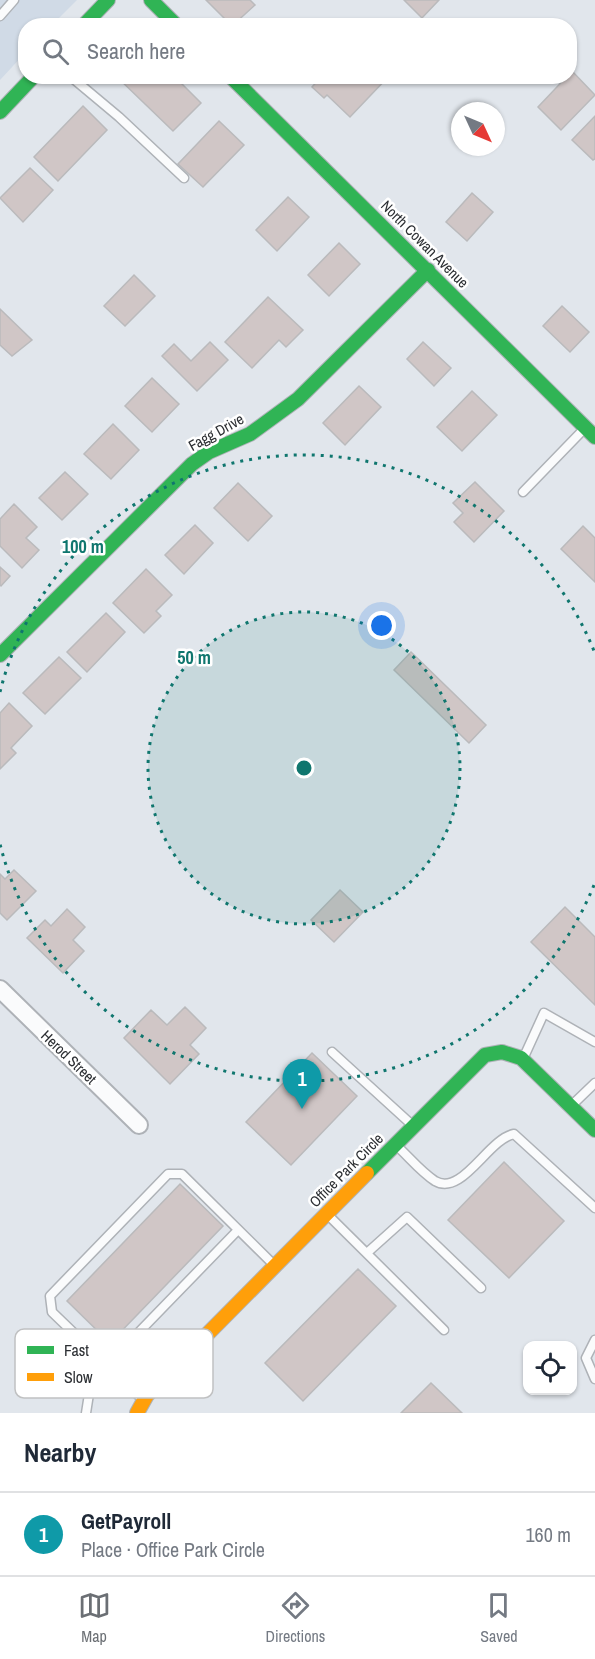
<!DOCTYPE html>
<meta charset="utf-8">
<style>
body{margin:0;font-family:"Archivo Narrow",sans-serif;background:#f2f2f3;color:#1f2937}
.controls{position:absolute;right:18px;bottom:18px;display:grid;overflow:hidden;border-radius:12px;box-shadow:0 2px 4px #0004}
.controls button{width:54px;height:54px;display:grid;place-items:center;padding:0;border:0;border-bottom:2px solid #e0e1e3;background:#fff;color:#1f2937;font:30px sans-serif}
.compass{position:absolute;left:451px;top:102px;width:54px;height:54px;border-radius:50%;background:#fff;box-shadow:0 2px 4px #0004;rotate:134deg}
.you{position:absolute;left:382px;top:626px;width:21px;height:21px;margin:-15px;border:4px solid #fff;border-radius:50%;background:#1a73e8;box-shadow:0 0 0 9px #1a73e833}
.badge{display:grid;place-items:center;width:39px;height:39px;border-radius:50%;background:#6b6f74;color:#fff;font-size:20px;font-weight:700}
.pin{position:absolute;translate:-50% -50px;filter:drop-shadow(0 2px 3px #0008)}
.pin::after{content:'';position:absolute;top:32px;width:21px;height:18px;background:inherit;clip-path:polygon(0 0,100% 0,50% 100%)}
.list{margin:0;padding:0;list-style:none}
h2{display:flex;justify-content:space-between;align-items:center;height:78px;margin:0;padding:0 24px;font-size:26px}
h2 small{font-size:20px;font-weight:400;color:#747a83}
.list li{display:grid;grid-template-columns:39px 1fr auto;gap:18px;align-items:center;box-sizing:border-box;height:84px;padding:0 24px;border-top:2px solid #e0e1e3}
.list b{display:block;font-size:22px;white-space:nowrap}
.list p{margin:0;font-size:20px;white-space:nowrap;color:#747a83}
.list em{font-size:20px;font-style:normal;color:#747a83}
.icon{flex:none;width:33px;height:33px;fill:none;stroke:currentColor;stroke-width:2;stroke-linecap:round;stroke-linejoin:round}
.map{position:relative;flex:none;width:595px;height:1413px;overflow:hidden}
.search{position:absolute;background:#fff;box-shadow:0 2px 4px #0004;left:18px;right:18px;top:18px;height:66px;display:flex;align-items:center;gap:15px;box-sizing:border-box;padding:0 21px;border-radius:24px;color:#747a83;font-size:22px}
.sheet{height:162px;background:#fff}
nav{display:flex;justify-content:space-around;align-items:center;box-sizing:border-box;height:84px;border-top:2px solid #e0e1e3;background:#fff;font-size:16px;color:#747a83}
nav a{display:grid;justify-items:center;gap:3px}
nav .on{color:#6b6f74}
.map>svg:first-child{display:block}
</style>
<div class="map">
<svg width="595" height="1413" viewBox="0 0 595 1413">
<rect width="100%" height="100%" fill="#e1e6ec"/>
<!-- built -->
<path fill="#d0dae6" d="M0,0H77L52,25L26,26L25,53L0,80Z"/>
<!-- building -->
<g fill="#d0c6c6" stroke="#bababc" stroke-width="1.5">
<path d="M206,0H250L255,5L232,26Z"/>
<path d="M404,0H439L422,18Z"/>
<path d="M572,71L595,95L561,130L538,107Z"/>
<path d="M174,76L201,103L173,131L117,77Z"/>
<path d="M322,76H386L387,78L350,117L327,95L324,98L312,87Z"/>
<path d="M83,106L107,130L58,181L34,157Z"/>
<path d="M595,116V159L593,160L572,140Z"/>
<path d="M219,121L244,145L203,187L178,164Z"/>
<path d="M30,168L53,190L23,222L0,198Z"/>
<path d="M472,193L493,212L467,241L446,222Z"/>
<path d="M288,197L309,217L277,251L256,230Z"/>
<path d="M339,243L360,264L329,296L308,275Z"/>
<path d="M134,275L155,296L125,326L104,306Z"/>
<path d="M268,297L303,330L286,347L279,340L252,368L225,342Z"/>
<path d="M562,306L589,332L570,352L543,326Z"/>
<path d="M0,309L32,340L12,356L0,345Z"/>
<path d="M210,342L228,360L197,391L162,356L174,344L191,361Z"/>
<path d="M423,342L451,368L434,386L407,359Z"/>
<path d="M152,378L179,404L152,432L125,406Z"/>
<path d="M359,386L381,407L345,445L323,423Z"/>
<path d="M472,391L497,415L462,451L437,427Z"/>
<path d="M113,424L139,450L111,479L84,454Z"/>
<path d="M65,472L88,494L62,520L39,498Z"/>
<path d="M475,482L504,511L474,542L454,522L463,513L453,503Z"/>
<path d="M238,483L272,516L248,541L214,508Z"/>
<path d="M14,504L37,527L26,538L39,550L22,568L0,546V519Z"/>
<path d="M195,525L213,543L184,574L165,555Z"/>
<path d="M583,526L595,538V582L561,549Z"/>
<path d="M0,567L10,576L1,586L0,585Z"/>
<path d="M146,569L172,595L156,611L161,616L144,633L113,603Z"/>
<path d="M106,613L125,632L87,672L67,652Z"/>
<path d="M411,652L486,725L469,743L394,670Z"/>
<path d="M59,657L81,678L45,714L23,693Z"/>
<path d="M9,703L32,726L11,748L16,753L0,769V713Z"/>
<path d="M14,870L36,891L7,920L0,913V874L5,879Z"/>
<path d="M340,890L363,912L334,942L311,920Z"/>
<path d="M565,907L595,937V1005L531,942Z"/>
<path d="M67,909L85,927L73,940L84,951L63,973L27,938L45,920L51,926Z"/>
<path d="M185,1007L206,1028L190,1045L199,1054L170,1084L124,1038L151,1010L167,1025Z"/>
<path d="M312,1053L357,1096L291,1165L246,1122Z"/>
<path d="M504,1162L564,1221L509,1278L448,1220Z"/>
<path d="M180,1184L223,1226L110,1343L67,1301Z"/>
<path d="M358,1269L396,1306L303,1401L265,1363Z"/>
<path d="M431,1383L462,1413H401Z"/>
</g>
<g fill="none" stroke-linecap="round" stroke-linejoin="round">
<defs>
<g id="lane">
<path d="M0,16L14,0"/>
<path d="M70,76L119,117L184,178"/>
<path d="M523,492L585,428"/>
<path d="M332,1052L411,1124"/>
<path d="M523,1059L544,1013L595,1042"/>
<path d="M571,1106L595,1083"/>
<path d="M397,1146C409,1157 421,1172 435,1181C462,1197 488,1139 514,1134L595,1208"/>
<path d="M329,1216L444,1330"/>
<path d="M368,1252L407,1217L481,1288"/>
<path d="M595,1340L586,1358L595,1379"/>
<path d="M143,1400L107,1365L238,1230"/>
<path d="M86,1413L89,1394L107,1365L52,1312L50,1296L168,1174H182L273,1264"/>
</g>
<path id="street" d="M0,989L139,1125"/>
<g id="fast">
<path d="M151,0L177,26"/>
<path d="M83,26L108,0"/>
<path d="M230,76L595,437"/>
<path d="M0,112L34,76"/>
<path d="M0,655L192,464L209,452L250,434L298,399L428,270"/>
<path d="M367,1173L485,1055L502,1052L521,1058L595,1130"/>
</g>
<path id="slow" d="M137,1413L147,1395L367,1173"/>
</defs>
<!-- lane casing -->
<use href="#lane" stroke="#aeb2b7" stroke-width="11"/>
<!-- street casing -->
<use href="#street" stroke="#aeb2b7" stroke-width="20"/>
<!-- fast casing -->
<use href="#fast" stroke="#aeb2b7" stroke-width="16"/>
<!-- slow casing -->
<use href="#slow" stroke="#aeb2b7" stroke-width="16"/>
<!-- lane -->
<use href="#lane" stroke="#fafbfc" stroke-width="8"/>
<!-- street -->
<use href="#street" stroke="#fafbfc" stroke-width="16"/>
<!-- fast -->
<use href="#fast" stroke="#30b455" stroke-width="14"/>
<!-- slow -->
<use href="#slow" stroke="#ff9f0a" stroke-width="14"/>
</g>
<!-- distance rings -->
<circle cx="304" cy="768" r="156" fill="#0f766e" fill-opacity=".12"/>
<g fill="none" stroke="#0f766e" stroke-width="3" stroke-dasharray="3 6">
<circle cx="304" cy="768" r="156"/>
<path d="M594 885A313 313 0 0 1 0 844M0 692A313 313 0 0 1 594 651"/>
</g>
<g text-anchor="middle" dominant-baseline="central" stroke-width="5" stroke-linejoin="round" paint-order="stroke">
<!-- street labels -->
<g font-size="15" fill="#2c2f33" stroke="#fff">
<text transform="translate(425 244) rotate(45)">North Cowan Avenue</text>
<text transform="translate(216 432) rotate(-29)">Fagg Drive</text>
<text transform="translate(69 1057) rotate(44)">Herod Street</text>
<text transform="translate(346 1170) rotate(-45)">Office Park Circle</text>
</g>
</g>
<!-- legend -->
<rect x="15" y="1329" width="198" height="69" rx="9" fill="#fff" stroke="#c0c1c2" stroke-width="1.5"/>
<rect x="27" y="1346" width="27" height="8" fill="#30b455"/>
<rect x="27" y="1373" width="27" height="8" fill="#ff9f0a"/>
<g font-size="16" fill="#2c2f33">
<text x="64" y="1356">Fast</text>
<text x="64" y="1383">Slow</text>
</g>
<circle cx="304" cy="768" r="9" fill="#0f766e" stroke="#fff" stroke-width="3"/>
<g font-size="18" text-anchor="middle" font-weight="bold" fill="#0f766e" stroke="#fff" stroke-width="5" stroke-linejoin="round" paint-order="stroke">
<text x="83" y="553">100 m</text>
<text x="194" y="664">50 m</text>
</g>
</svg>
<div class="controls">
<button><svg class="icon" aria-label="locate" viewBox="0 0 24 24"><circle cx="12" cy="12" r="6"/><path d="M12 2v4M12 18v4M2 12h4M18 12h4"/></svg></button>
</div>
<svg class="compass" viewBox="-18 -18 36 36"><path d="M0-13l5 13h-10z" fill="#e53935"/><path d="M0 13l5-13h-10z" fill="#747a83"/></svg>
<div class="you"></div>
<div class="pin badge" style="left:302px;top:1109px;background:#0f9aa8">1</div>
<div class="search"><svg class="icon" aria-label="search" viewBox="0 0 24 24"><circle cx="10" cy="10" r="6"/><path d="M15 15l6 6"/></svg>Search here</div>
</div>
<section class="sheet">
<h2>Nearby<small></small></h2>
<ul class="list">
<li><span class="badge" style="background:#0f9aa8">1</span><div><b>GetPayroll</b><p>Place · Office Park Circle</p></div><em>160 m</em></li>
</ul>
</section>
<nav>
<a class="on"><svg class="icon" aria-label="map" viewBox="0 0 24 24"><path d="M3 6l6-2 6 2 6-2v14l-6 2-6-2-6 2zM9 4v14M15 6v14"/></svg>Map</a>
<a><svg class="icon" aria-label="directions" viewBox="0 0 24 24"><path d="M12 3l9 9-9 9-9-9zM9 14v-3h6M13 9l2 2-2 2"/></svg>Directions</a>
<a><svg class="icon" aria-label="saved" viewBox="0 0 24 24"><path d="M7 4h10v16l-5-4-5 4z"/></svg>Saved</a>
</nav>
